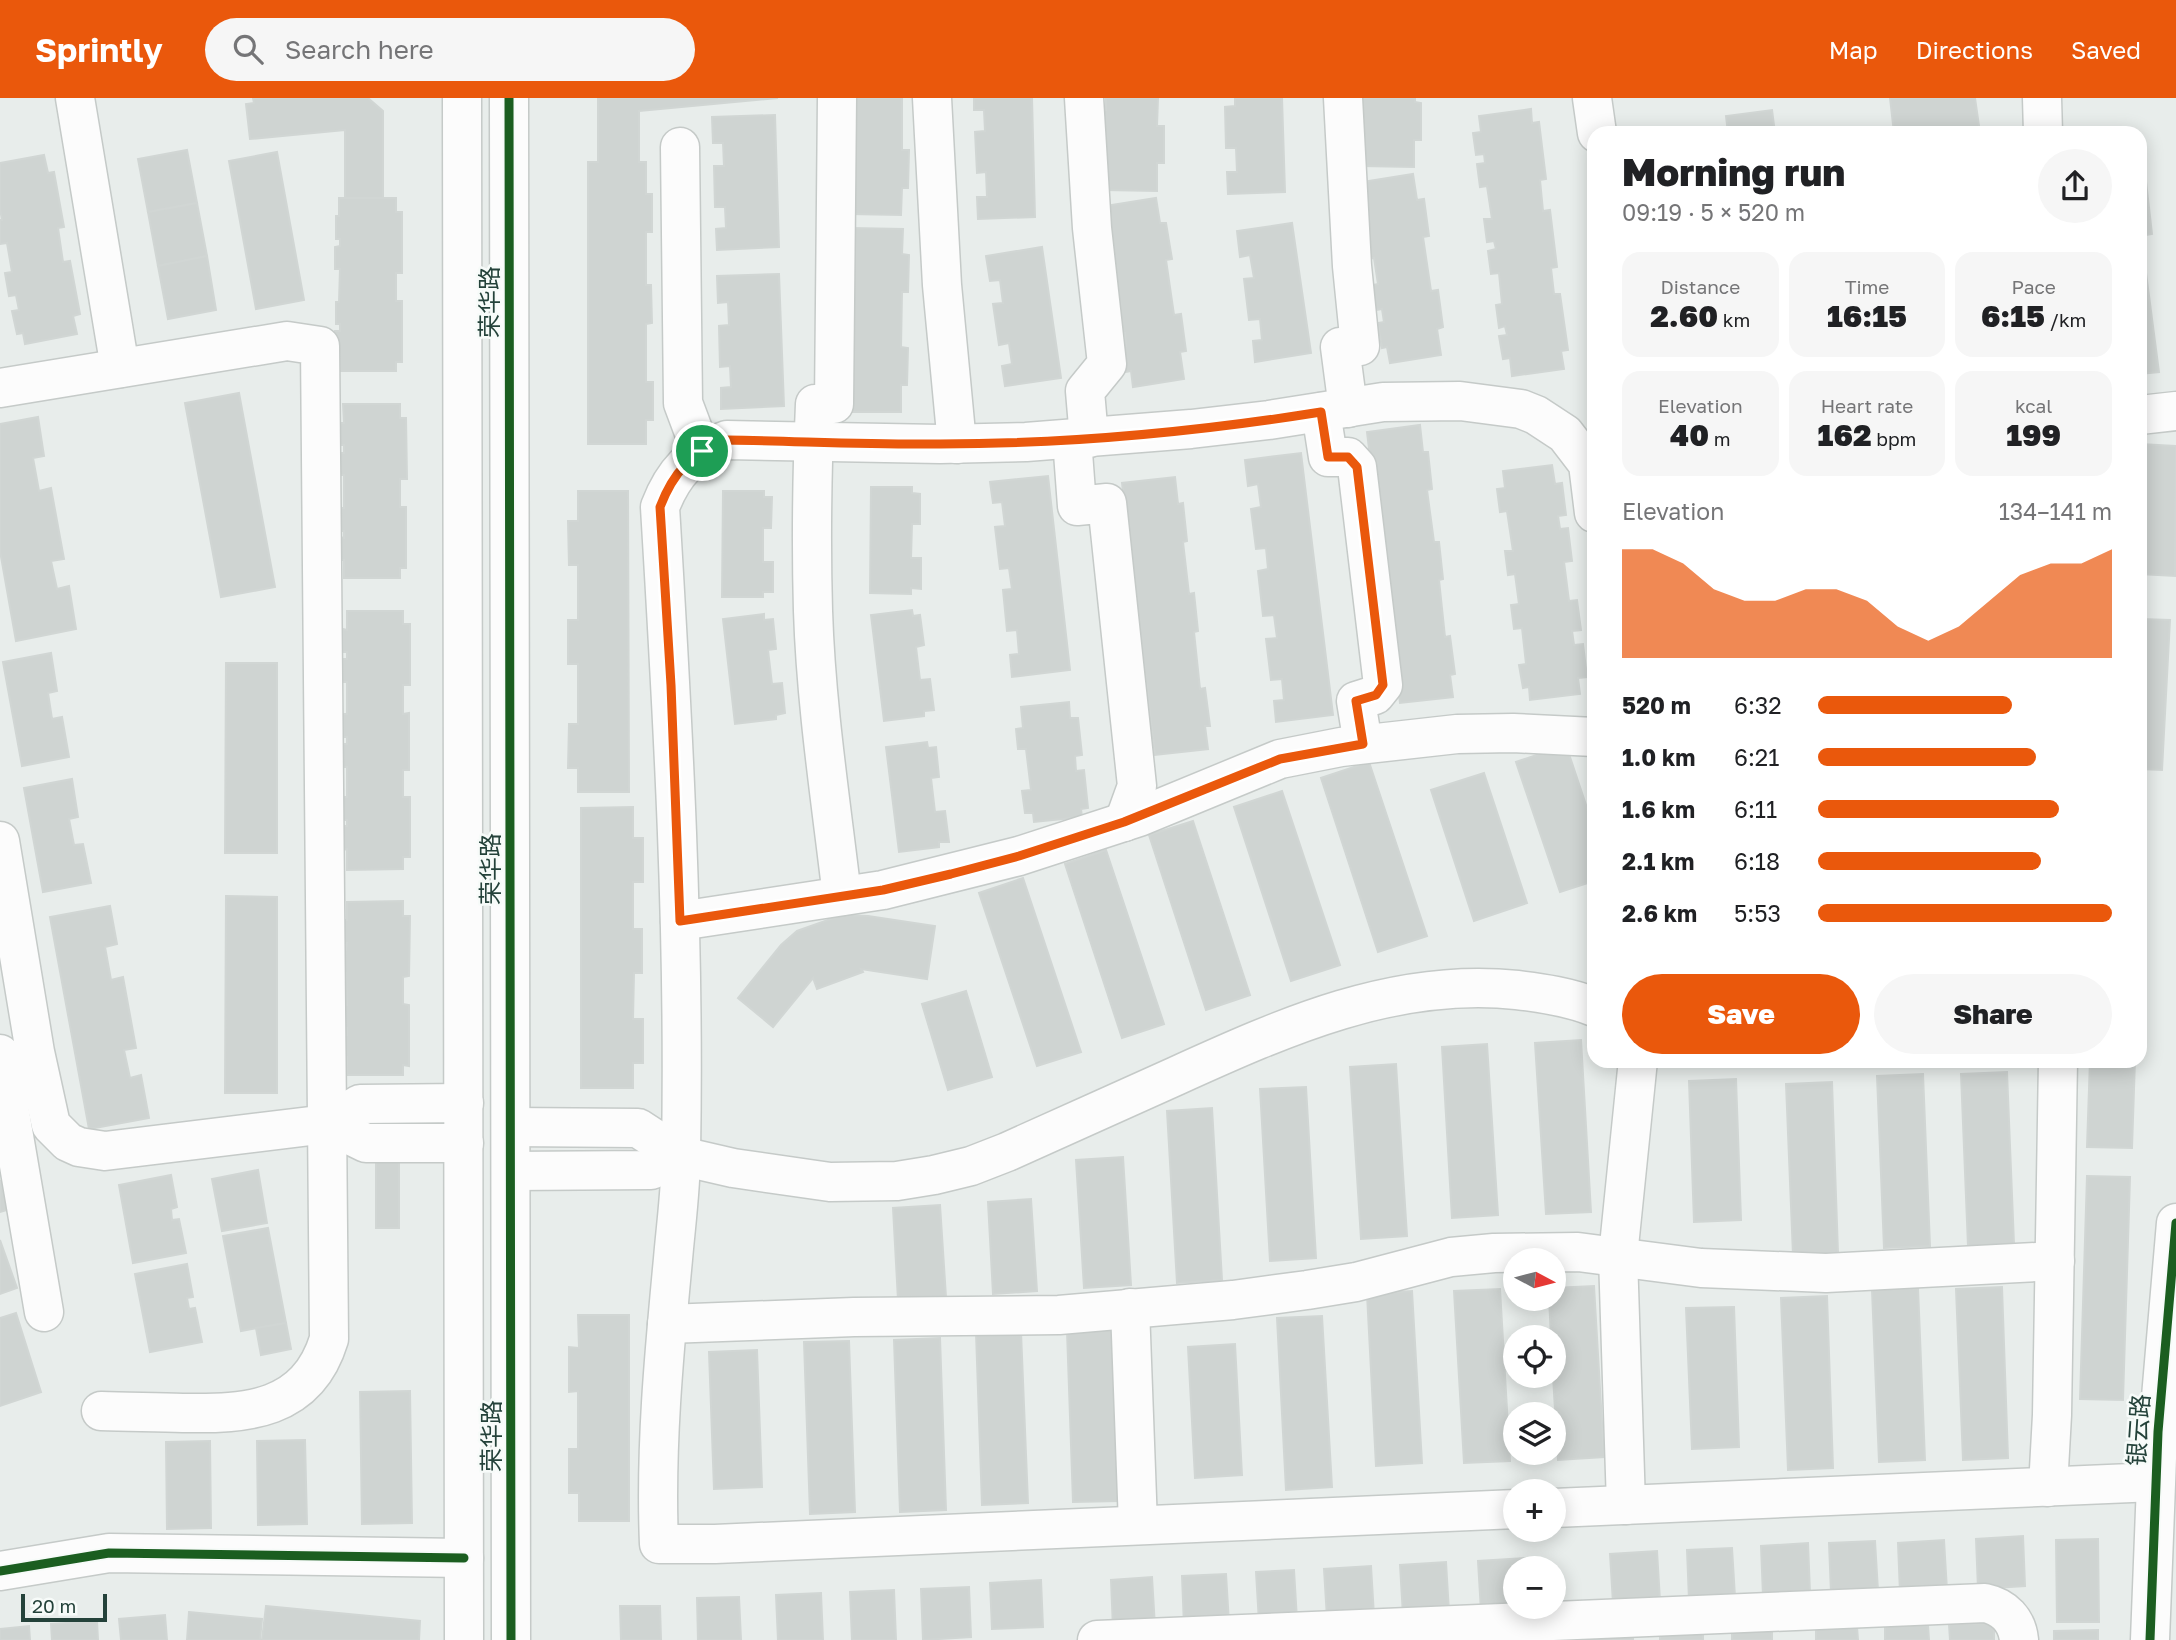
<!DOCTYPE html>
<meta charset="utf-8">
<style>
:root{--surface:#fff;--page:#f6f6f6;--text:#202124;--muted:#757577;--accent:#ea580c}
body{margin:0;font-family:"Golos Text","Noto Sans SC",sans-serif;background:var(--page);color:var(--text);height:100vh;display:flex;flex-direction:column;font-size:26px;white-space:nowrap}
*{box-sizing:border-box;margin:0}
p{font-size:23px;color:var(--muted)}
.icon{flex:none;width:38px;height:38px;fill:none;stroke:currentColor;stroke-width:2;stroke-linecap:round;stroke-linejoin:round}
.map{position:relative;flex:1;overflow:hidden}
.drawer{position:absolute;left:1587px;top:28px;width:560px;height:942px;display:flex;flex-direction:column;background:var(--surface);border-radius:21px;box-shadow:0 4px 18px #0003}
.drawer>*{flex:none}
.needle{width:46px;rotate:97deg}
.buttons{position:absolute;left:1503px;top:1150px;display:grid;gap:14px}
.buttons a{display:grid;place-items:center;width:63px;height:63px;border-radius:50%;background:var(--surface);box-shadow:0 4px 18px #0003;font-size:35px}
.scale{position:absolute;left:21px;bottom:18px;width:86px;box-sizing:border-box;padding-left:7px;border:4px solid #24423a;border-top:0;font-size:19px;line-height:24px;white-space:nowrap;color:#24423a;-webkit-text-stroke:5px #f7fbf9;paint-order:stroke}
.pin{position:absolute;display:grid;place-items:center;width:60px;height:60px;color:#fff;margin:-30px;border:4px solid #fff;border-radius:50%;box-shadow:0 2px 7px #0007}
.round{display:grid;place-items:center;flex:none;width:74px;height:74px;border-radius:37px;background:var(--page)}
.summary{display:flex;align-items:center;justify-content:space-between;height:119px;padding:0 35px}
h1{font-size:38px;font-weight:800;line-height:52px}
.stats{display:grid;grid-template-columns:repeat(3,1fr);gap:10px;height:119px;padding:7px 35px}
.stats div{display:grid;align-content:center;border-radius:18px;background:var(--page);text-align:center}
.stats b{font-size:30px;font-weight:800}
.stats small{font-size:19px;font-weight:400}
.stats p{font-size:19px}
.chart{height:196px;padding:14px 35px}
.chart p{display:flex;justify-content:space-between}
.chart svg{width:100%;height:126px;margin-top:7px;fill:var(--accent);opacity:.7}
.action{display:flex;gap:14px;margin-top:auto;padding:14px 35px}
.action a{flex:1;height:80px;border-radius:42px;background:var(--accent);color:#fff;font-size:28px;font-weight:800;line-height:80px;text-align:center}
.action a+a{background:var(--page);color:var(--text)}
ul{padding:0 35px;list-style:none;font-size:23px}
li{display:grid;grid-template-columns:112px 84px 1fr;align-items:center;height:52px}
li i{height:18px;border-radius:9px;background:var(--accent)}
header{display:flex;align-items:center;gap:42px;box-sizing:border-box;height:98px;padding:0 35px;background:var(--accent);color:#fff}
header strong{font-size:33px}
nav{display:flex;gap:38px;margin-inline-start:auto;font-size:24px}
.search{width:490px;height:63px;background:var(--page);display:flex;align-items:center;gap:18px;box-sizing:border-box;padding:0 24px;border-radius:38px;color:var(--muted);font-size:26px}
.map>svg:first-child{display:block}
</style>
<header>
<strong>Sprintly</strong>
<div class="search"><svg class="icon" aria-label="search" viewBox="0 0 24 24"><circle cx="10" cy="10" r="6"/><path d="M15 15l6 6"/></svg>Search here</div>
<nav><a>Map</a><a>Directions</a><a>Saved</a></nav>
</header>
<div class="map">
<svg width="2176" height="1542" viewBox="0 0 2176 1542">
<rect width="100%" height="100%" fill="#e8edeb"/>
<!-- building -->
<g fill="#cfd4d2" stroke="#d1d6d4" stroke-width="2">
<path d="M253 0H368L383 13V100H345V32L250 41 246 6 254 5Z"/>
<path d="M598 0H778L639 13V64H646V96H652V134H646V187H651L652 225 646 226V284H653V322H646V346H588V64H598Z"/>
<path d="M845 0H902V52H909L908 90H902L901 117 850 116Z"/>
<path d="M974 0H1032L1035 119 978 121 977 99H987L986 74 977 75 975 34 985 33 984 12H974Z"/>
<path d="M1106 0H1158L1157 28H1164V65H1157V93L1105 92 1106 37H1101V12H1106Z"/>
<path d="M1235 0H1282L1285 94 1228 96 1227 74H1237L1236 50H1226L1225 9 1235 8Z"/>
<path d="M1357 0H1415V4L1421 5V42H1414V69L1362 68 1363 14H1357Z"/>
<path d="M1890 0H1975L1980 35H1894Z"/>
<path d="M1531 11 1532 25 1539 24 1546 81 1540 82 1543 113 1550 112 1557 169 1551 170 1554 196H1560L1568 252 1561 253 1564 271 1512 278 1510 260 1503 261 1499 238 1507 237 1505 228 1499 230 1496 207 1502 206 1499 175 1491 176 1488 153 1496 151 1494 143 1487 144 1484 121H1492L1487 88 1480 89 1477 66 1485 65 1484 56 1476 57 1473 35 1481 34 1479 18Z"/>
<path d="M1772 12 1775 35H1728L1726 18Z"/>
<path d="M775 17 779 149 717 152 716 131 726 130 725 109H715L714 68H724L723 45H713L712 19Z"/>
<path d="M187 52 197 105 148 114 138 61Z"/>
<path d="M277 54 304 202 256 211 229 63Z"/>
<path d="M44 57 48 75 54 74 64 129 58 130 63 164 70 163 80 216 73 218 77 236 25 246 23 235 17 236 12 213 19 212 16 197 9 198 5 175 12 174 7 145 0 146V122H2L0 111V65Z"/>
<path d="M2140 57H2143L2152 136 2140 138Z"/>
<path d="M1413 76 1417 102 1424 101 1429 138 1423 139 1431 193 1438 192 1443 229 1437 231 1441 257 1390 265 1387 249 1382 250 1378 225 1384 224 1382 211 1376 212 1373 187 1378 186 1374 160 1368 161 1365 136 1370 135 1362 84Z"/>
<path d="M339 100H396V114H402V175H396V203H402V264H396V273H340V256H335V233H340V226H336V204H339L340 171H335V149L340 148V141H336V118H339Z"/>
<path d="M1156 100 1160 125H1166L1172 161 1166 162 1174 217 1181 216 1186 253 1180 254 1184 281 1133 289 1131 273 1125 274 1121 249 1126 248 1125 235 1119 236 1115 210H1121L1105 108Z"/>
<path d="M197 105 207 158 158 168 148 114Z"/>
<path d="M1292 125 1311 255 1255 264 1253 243 1262 242 1260 221 1249 222 1244 181 1254 180 1250 157 1240 159 1237 133Z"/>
<path d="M851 130 903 131 902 156 909 157 908 194H902L901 249 908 250 907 287H901V314H849Z"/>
<path d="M1042 149 1061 280 1005 288 1002 268 1012 266 1009 245 999 247 993 206 1003 205 1000 182 990 183 986 158Z"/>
<path d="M207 158 216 212 168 221 158 168Z"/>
<path d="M2146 175 2159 274 2140 276V176Z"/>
<path d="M779 176 784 308 721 311V290L731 289 730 268 720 269 719 228 729 227 728 204 718 205 717 178Z"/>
<path d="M239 295 275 489 221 499 185 305Z"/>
<path d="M343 306H400V320H406L407 381H400V409H406V470H400V480H344V462H340V439L344 440V433H340V410H344V377H340L339 355H344V347H340V325H344Z"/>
<path d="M38 319 44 358 33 360 39 393 51 390 64 461 51 463 57 491 69 488 76 531 16 543 0 453V326Z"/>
<path d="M1420 327 1423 354H1428L1432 391 1427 392 1434 444H1439L1443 481 1439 482 1445 539 1450 538 1455 576 1450 577 1453 599 1400 605 1367 334Z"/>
<path d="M2140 346 2176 348 2175 478 2140 476Z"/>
<path d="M1301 355 1333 617 1276 624 1274 603 1284 602 1282 581 1271 582 1266 541 1277 540 1274 517 1263 518 1258 473 1268 471 1266 450 1256 451 1251 411 1261 409 1258 386 1248 388 1245 362Z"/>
<path d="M1552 367 1555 386 1562 385 1566 417 1558 418 1560 431 1568 430 1572 463 1564 464 1569 503 1577 502 1581 532 1572 533 1574 547 1583 546 1587 579 1578 580 1580 596 1530 602 1529 589 1523 590 1519 567 1526 566 1522 530 1514 531 1511 507 1519 506 1515 476 1508 477 1505 453H1513L1507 413 1500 414 1497 391 1505 390 1503 373Z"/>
<path d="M1048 378 1070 572 1012 579 1010 557 1019 556 1017 532 1007 533 1003 492 1012 491 1009 470 1000 471 995 429 1005 428 1002 404 993 405 990 384Z"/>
<path d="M1175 379 1178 406 1183 405 1187 443 1183 444 1189 496 1194 495 1198 533 1194 534 1200 591 1205 590 1210 628H1205L1208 651 1155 657 1122 385Z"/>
<path d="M871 389H912V395L920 396V426H912L911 460H921V491L911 490V496L870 495Z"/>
<path d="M578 393H628L629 694H578V670H568L569 626H578V566H568V522H578V467H569L568 423H578Z"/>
<path d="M723 393H764V399H772L771 430H763V464H773V494H763V499H722Z"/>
<path d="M912 512 913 518 920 517 924 547 916 549 920 582 930 581 934 612 924 613V618L884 623 871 517Z"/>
<path d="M347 513H403V526H410V587H403V616L409 615V672H403V699H410V759H403V771L347 772V751L343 752V728H347V722H343V699H347V669H343V646H347V639H343V616H347V584H343V561H347V554H343V531L347 532Z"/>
<path d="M764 516V522L773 521 776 551 768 552 772 586 782 585 785 615 776 617V621L735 626 723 521Z"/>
<path d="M2140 521 2170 522 2162 672 2140 671Z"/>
<path d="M51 555 57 593 48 595 52 621 62 619 69 659 22 668 3 564Z"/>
<path d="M226 565H277V755H225Z"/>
<path d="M1069 604 1070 620H1078L1082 657 1075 658 1076 673 1084 672 1088 710 1081 711 1082 719 1034 724 1033 715H1025L1022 693 1031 692 1026 651H1018L1016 631 1023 630 1021 609Z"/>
<path d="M927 644 928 650 936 649 939 679 931 680 935 714 945 713 949 744H939V749L899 754 886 649Z"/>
<path d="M1566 647 1594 731V783L1560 794 1516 664Z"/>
<path d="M1369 664 1427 838 1378 854 1321 680Z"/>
<path d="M1484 675 1527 805 1474 823 1431 692Z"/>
<path d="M72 681 78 719 69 721 74 747 83 746 91 785 43 794 24 690Z"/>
<path d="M1282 693 1340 867 1291 883 1234 709Z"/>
<path d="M633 709V740H643V784H633V831H642V875H634L633 921H643V965H633V990H581V710Z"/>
<path d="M1193 723 1250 897 1206 912 1149 737Z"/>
<path d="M1106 752 1164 926 1122 940 1065 766Z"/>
<path d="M1023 780 1081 954 1037 968 979 795Z"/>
<path d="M226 798 277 799V995H225Z"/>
<path d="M403 803V818H410L409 878 403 879V906L409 907V968L403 967V977H347V959H343V937H347V930H343V907H347L346 875H343V852H346L347 845H343V822H347V804Z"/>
<path d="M110 808 117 846 105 849 111 882 123 879 136 950 124 952 130 980 141 977 149 1020 89 1031 50 819Z"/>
<path d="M842 817 868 818 935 828 927 881 861 871 863 874 817 891 813 880 773 929 738 900 781 847 797 833Z"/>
<path d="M966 893 992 979 948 992 922 906Z"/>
<path d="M1581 942 1591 1114 1546 1116 1535 945Z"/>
<path d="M1487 946 1498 1117 1452 1120 1442 949Z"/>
<path d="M2090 962H2135L2132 1050 2087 1049Z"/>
<path d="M1396 966 1407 1138 1361 1141 1350 969Z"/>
<path d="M2007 974 2014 1146 1968 1148 1961 976Z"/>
<path d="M1923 976 1930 1148 1884 1150 1877 978Z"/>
<path d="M1736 981 1741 1122 1694 1124 1689 983Z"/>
<path d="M1832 984 1838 1155 1793 1157 1786 986Z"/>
<path d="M1306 989 1316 1160 1270 1163 1260 991Z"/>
<path d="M1212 1010 1222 1182 1177 1185 1167 1013Z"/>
<rect x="376" y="1057" width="23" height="73"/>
<path d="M1123 1059 1131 1187 1084 1190 1076 1062Z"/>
<path d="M258 1072 267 1125 222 1133 212 1081Z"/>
<path d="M171 1077 177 1109 171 1111 172 1122 179 1121 186 1155 133 1165 119 1087Z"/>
<path d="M2087 1078 2130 1079 2123 1302 2080 1301Z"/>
<path d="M0 1082 10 1111 0 1114Z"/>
<path d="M1031 1101 1037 1193 993 1196 988 1104Z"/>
<path d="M940 1107 946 1199 898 1202 893 1110Z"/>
<path d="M268 1130 286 1225 241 1233 223 1138Z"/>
<path d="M0 1142 17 1190 0 1196Z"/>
<path d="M187 1166 193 1199 187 1200 189 1211 195 1210 202 1244 150 1254 135 1176Z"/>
<path d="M1594 1188 1604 1359 1558 1362 1553 1278 1554 1239H1551L1549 1200H1554V1190Z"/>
<path d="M2002 1189 2008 1360 1963 1362 1956 1191Z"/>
<path d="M1918 1190 1925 1362 1879 1364 1872 1192Z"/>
<path d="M1500 1191 1510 1363 1464 1365 1454 1193Z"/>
<path d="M1412 1193 1422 1365 1376 1368 1367 1196Z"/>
<path d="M1827 1198 1833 1370 1788 1372 1781 1200Z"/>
<path d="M1734 1209 1739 1349 1692 1351 1686 1210Z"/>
<path d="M16 1215 41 1294 0 1308V1220Z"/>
<path d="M578 1217H629V1423H579V1395H569V1351H578V1293L569 1294V1249L579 1250Z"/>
<path d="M1322 1218 1332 1389 1286 1392 1277 1220Z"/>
<path d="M286 1225 291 1251 261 1257 256 1230Z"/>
<path d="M1113 1231 1119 1403 1073 1404 1067 1233Z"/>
<path d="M1021 1234 1028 1405 982 1407 976 1235Z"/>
<path d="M940 1240 946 1412 900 1414 894 1242Z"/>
<path d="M849 1243 855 1414 810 1416 804 1244Z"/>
<path d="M1235 1246 1242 1377 1195 1380 1188 1249Z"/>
<path d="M757 1252 762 1389 714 1391 709 1254Z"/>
<path d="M410 1293 412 1425 362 1426 360 1294Z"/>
<path d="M305 1342 307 1426 258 1427 257 1343Z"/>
<path d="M210 1343 211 1430 167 1431 166 1344Z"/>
<path d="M2023 1438 2025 1488 1978 1491 1976 1441Z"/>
<path d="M2098 1441 2099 1524H2057L2056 1442Z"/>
<path d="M1944 1442 1947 1492 1900 1495 1898 1445Z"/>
<path d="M1875 1443 1878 1493 1831 1495 1829 1445Z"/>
<path d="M1808 1445 1810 1495 1763 1498 1761 1448Z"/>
<path d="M1732 1450 1735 1499 1689 1502 1687 1452Z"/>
<path d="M1657 1453 1660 1503 1613 1505 1610 1456Z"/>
<path d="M1525 1460 1526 1470H1516V1508L1481 1513 1478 1463Z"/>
<path d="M1446 1464 1449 1514 1403 1517 1400 1467Z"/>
<path d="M1371 1468 1374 1518 1327 1520 1324 1471Z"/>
<path d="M1294 1472 1297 1522 1259 1524 1256 1474Z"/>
<path d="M1226 1476 1229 1525 1184 1528 1182 1478Z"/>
<path d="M1152 1479 1155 1529 1113 1531 1111 1482Z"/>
<path d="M1041 1482 1043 1529 992 1531 990 1485Z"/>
<path d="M969 1489 971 1539 923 1542 921 1491Z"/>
<path d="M894 1492 896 1542H852L850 1494Z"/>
<path d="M821 1495 823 1542H778L776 1497Z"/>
<path d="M739 1499 741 1542H698L697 1500Z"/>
<path d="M266 1508 420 1523 419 1542H262Z"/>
<path d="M620 1508H660L661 1542H621Z"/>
<path d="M189 1514 262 1521 260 1542H187Z"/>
<path d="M165 1517 167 1542H121L119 1521Z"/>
<path d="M97 1523 98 1542H52L51 1526Z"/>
<path d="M1994 1525V1542H1950L1949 1526Z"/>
<path d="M1928 1527 1929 1542H1885V1528Z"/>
<path d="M29 1528 30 1542H0V1531Z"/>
<path d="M1857 1529 1858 1542H1816V1531Z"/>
<path d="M1772 1532V1542H1732V1533Z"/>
<path d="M2098 1532V1542H2054V1533Z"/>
<path d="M1703 1534V1542H1660V1536Z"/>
<path d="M1633 1537V1542H1591V1538Z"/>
</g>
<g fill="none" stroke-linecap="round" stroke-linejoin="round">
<defs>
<g id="minor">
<path d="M75 0 120 270"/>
<path d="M462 0 464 1542"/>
<path d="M509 0 511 1542"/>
<path d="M837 0 834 306H815C812 375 811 444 813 513 816 608 831 704 842 798"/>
<path d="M932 0 942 187 957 346"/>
<path d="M1084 0 1092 130 1107 266 1085 293 1089 340"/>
<path d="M1343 0 1352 168 1360 248 1340 249 1348 310"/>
<path d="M1592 0 1597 35"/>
<path d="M2042 0 2043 35"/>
<path d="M680 49 683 305 701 353"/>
<path d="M0 290 287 243 320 248 329 1241C307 1313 247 1316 183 1315 155 1314 128 1314 101 1313"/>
<path d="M1321 314 1328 359H1348L1357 369 1383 587 1375 597 1356 603 1363 646"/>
<path d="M2140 317 2176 313"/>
<path d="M1072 341 1077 408 1107 405 1137 688 1124 724"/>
<path d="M0 743 35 954 51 1027 68 1044 79 1049 105 1053 327 1026 360 1006 464 1005"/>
<path d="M680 823 883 792 1019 758 1139 719 1280 661 1341 649 1457 636 1513 635 1594 639"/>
<path d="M0 956 44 1214"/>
<path d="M327 1026 366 1045H464"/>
<path d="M511 1029 638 1030 681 1058 733 1070 830 1084 897 1083 934 1077 971 1068 1007 1054C1063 1029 1120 1003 1176 978 1284 929 1395 879 1517 892 1542 895 1570 899 1594 909"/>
<path d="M511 1073 651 1072 681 1058"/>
<path d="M1130 1210 1138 1427"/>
<path d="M667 1226 854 1219 1059 1217 1233 1202 1307 1192 1356 1184 1451 1159 1494 1155 1578 1154 1701 1170 1826 1175 2055 1163"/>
<path d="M2048 1389 2052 1317 2058 962"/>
<path d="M1626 1407 1618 1158 1638 962"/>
<path d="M1554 1410 2155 1384"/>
<path d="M1516 1411 715 1446H659C655 1350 664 1256 673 1161 676 1126 681 1090 681 1055 685 840 673 624 660 409 673 375 692 354 727 342L940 346 1026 344 1191 331 1269 322 1383 304 1460 303 1521 311 1536 317 1565 336 1588 366 1594 415"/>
<path d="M0 1473 109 1455 464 1460"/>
<path d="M1097 1542 1985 1505C2004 1509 2017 1522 2019 1542"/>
<path d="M2150 1542 2158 1334 2176 1125"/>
</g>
</defs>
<!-- minor casing -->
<use href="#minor" stroke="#c5cac8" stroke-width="41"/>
<!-- minor -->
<use href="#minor" stroke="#fcfcfc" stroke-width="38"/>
<defs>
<g id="cycleway">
<path d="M509 0 511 1542"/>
<path d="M0 1473 109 1455 464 1460"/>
<path d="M2150 1542 2158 1334 2176 1125"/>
</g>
</defs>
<!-- cycleway casing -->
<use href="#cycleway" stroke="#f7fbf9" stroke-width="13"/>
<!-- cycleway -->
<use href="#cycleway" stroke="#1b5e20" stroke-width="9"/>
</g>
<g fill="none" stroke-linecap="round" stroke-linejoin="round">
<defs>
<path id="route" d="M1321 314 1328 359H1348L1357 369 1383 587 1376 597 1356 603 1363 646 1280 661 1124 724 1019 758 951 776 883 792 680 823 671 587 660 409C673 375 692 353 727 342 798 343 869 347 940 346 1067 346 1196 334 1321 314Z"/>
</defs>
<!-- route casing -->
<use href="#route" stroke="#fff" stroke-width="14"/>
<!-- route -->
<use href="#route" stroke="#ea580c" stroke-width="9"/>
</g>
<g text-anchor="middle" stroke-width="5" stroke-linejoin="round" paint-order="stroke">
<!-- street labels -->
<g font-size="24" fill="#24423a" stroke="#f7fbf9">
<text transform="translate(490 204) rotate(-90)" y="8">荣华路</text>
<text transform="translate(491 771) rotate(-90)" y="8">荣华路</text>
<text transform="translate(2139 1332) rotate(-86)" y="8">银云路</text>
<text transform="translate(492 1338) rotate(-90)" y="8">荣华路</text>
</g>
</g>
</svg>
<div class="buttons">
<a><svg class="needle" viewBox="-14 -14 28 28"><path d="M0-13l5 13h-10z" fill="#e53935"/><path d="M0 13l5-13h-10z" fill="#757577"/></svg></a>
<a><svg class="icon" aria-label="locate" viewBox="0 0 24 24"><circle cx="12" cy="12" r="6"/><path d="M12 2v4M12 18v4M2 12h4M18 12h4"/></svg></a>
<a><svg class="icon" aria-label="layers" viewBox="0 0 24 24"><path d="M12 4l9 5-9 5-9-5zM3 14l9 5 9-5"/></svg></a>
<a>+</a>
<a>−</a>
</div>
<div class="scale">20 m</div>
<div class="pin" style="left:702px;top:353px;background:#1e9e55"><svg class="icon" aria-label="arrive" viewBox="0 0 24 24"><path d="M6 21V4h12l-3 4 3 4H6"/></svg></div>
<section class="drawer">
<div class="summary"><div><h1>Morning run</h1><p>09:19 · 5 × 520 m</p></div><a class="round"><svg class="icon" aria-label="share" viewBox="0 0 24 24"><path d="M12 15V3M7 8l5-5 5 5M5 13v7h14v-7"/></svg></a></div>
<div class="stats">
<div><p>Distance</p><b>2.60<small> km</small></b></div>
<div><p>Time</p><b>16:15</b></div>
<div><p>Pace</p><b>6:15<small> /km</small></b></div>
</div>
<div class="stats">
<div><p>Elevation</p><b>40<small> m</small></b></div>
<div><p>Heart rate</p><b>162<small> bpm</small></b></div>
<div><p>kcal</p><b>199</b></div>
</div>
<div class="chart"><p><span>Elevation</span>134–141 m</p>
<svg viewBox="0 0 160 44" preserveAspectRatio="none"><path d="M0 44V6L10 6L20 11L30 20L40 24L50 24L60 20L70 20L80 24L90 33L100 38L110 33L120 24L130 15L140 11L150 11L160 6V44z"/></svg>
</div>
<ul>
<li><b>520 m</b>6:32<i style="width:66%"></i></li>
<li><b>1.0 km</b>6:21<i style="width:74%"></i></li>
<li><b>1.6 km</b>6:11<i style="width:82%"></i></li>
<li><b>2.1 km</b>6:18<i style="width:76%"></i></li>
<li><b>2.6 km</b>5:53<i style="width:100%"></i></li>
</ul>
<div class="action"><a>Save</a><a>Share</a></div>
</section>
</div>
